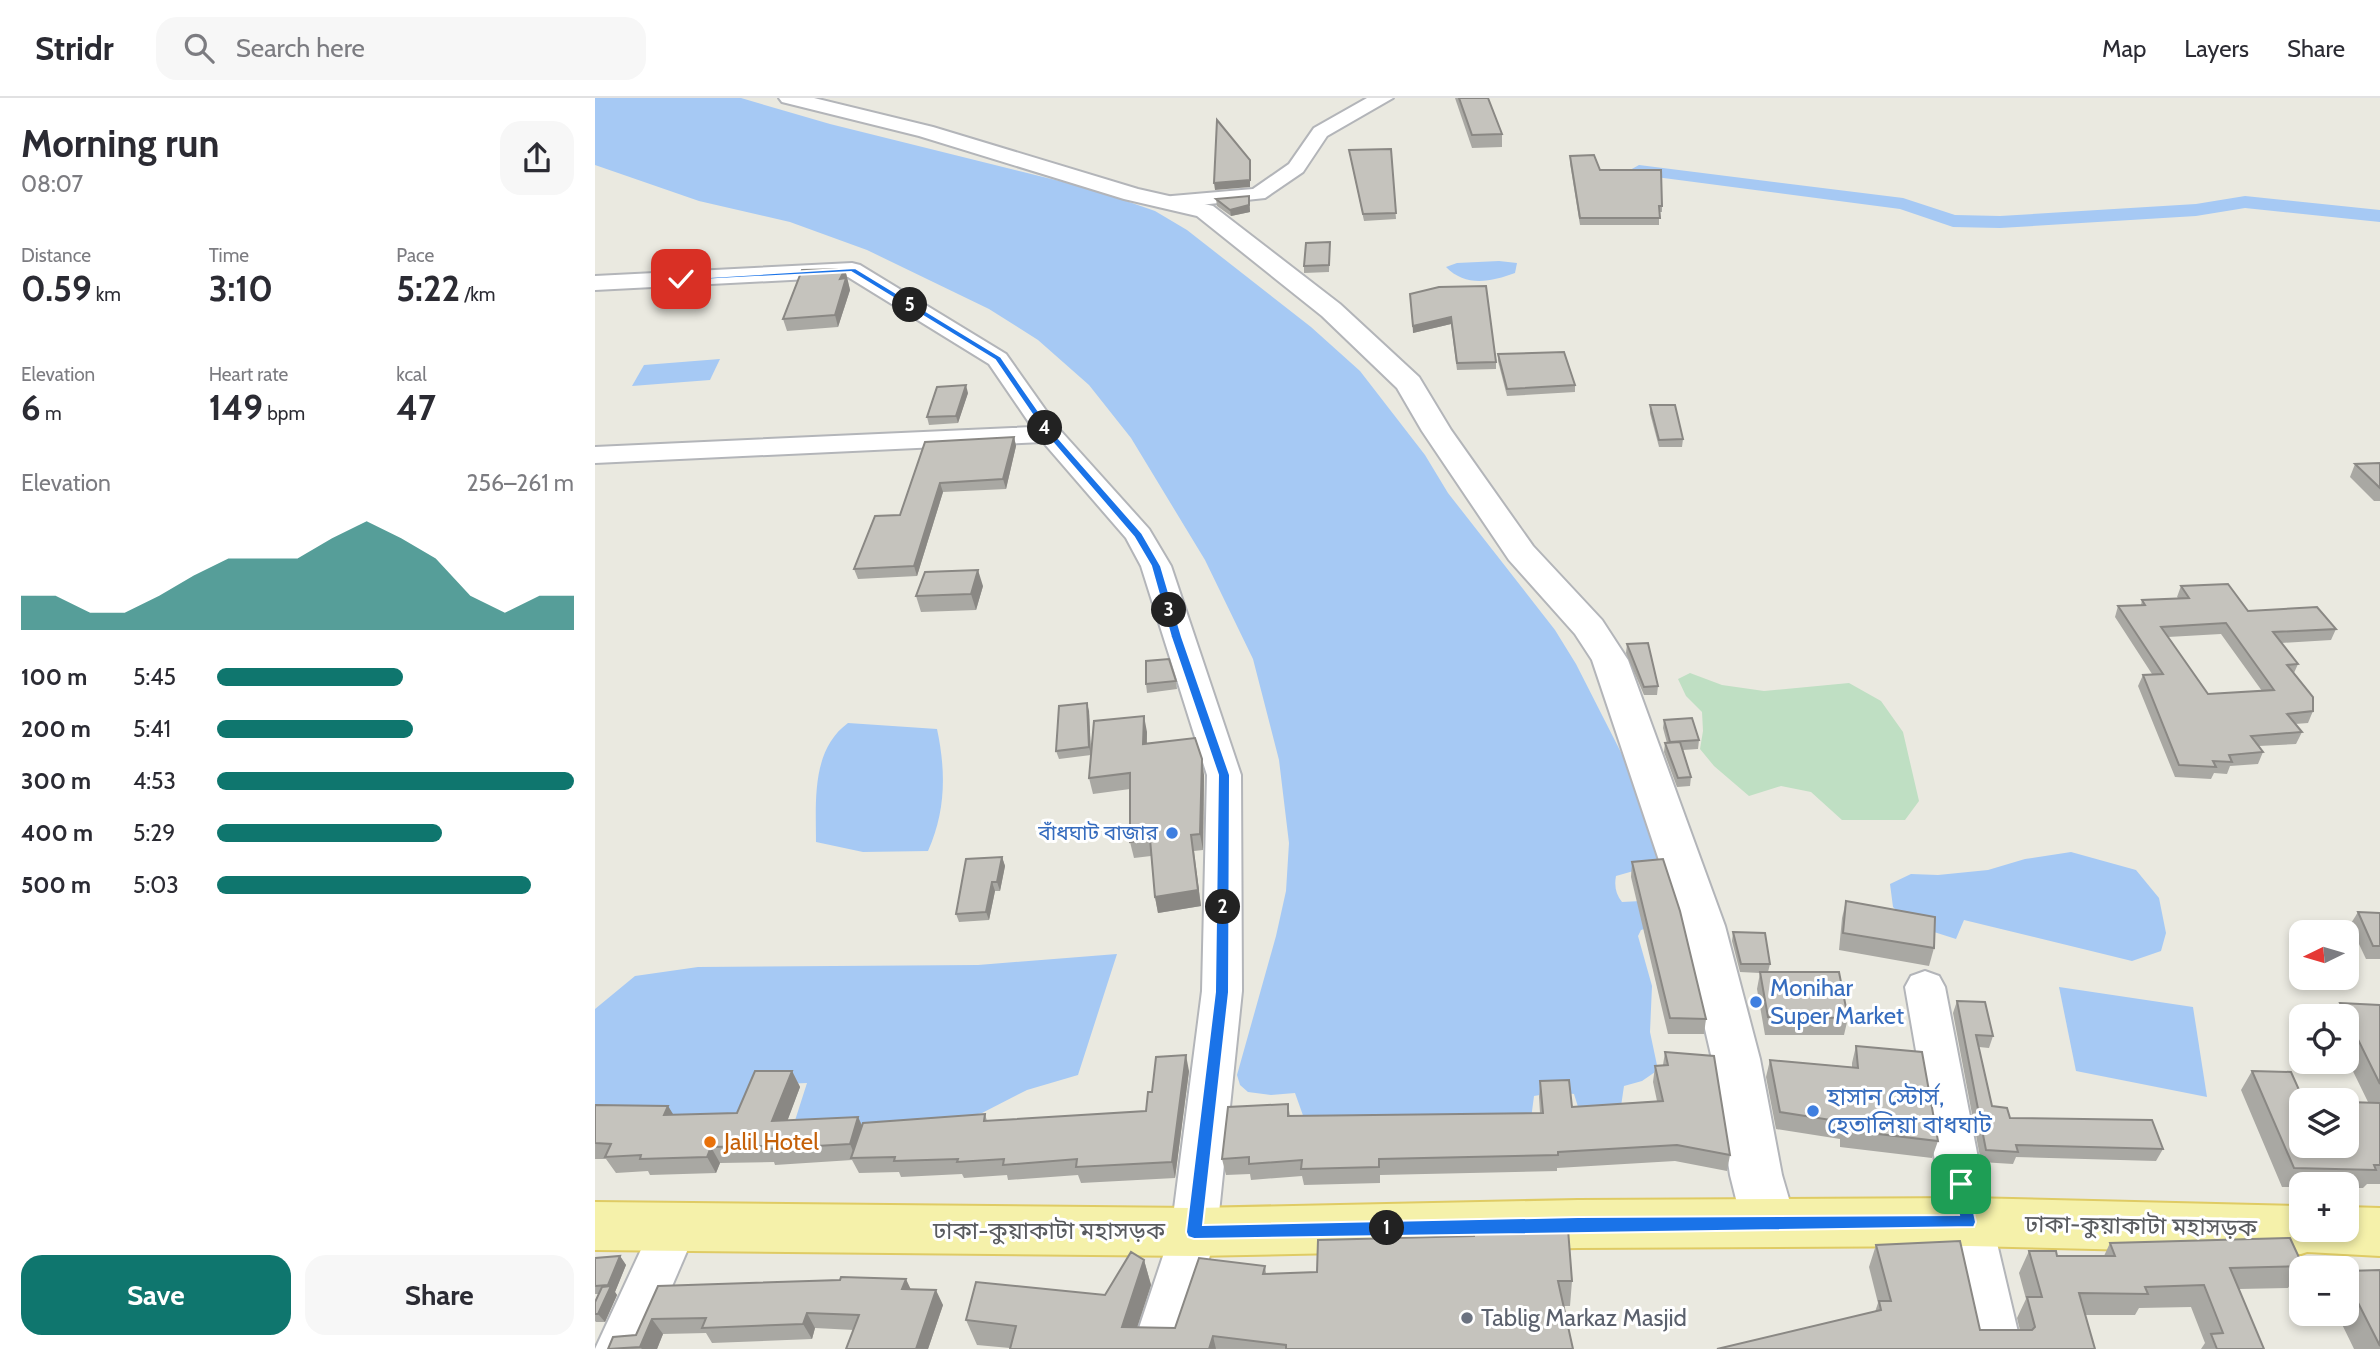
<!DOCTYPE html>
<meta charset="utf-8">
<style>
:root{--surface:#fff;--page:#f7f7f7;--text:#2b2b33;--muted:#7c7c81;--line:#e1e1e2;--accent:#0f766e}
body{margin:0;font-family:Cabin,"Noto Sans Bengali",sans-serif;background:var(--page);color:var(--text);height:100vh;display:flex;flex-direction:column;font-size:26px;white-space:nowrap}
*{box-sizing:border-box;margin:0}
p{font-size:23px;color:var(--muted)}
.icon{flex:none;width:38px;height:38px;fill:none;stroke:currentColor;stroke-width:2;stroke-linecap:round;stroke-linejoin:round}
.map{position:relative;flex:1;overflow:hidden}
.sheet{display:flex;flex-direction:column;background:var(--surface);width:595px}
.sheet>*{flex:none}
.needle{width:46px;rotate:265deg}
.controls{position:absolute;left:1694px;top:822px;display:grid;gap:14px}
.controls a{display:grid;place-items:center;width:70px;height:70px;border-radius:14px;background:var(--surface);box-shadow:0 4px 10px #0003;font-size:35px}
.pin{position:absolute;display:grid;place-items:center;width:60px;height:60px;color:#fff;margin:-30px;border-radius:14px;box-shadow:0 4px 10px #0006}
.km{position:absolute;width:35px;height:35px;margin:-18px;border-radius:50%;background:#222;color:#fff;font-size:19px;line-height:35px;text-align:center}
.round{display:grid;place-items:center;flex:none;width:74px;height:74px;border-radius:21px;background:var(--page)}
.head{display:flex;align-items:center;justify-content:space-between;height:119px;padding:0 21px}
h1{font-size:38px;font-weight:700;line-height:52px}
.stats{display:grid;grid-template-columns:repeat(3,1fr);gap:10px;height:119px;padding:7px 21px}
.stats div{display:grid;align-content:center}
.stats b{font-size:35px;font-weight:700}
.stats small{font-size:19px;font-weight:400}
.stats p{font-size:19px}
.chart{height:196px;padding:14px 21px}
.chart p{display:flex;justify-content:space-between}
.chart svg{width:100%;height:126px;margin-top:7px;fill:var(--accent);opacity:.7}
.cta{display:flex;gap:14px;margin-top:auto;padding:14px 21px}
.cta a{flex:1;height:80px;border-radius:21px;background:var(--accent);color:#fff;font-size:28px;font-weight:700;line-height:80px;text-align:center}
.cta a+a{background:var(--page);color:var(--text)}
ul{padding:0 21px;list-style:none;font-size:23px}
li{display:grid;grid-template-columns:112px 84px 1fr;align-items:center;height:52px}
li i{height:18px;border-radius:9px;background:var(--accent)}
header{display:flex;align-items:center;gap:42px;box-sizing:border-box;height:98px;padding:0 35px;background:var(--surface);border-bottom:2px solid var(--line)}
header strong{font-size:33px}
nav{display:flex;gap:38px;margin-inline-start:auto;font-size:24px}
.search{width:490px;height:63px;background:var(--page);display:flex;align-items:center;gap:18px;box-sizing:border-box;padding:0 24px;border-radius:21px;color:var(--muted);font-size:26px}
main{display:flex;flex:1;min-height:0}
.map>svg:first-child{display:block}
</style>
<header>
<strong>Stridr</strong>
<div class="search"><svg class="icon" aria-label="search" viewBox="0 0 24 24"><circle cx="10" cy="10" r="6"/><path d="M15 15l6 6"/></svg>Search here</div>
<nav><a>Map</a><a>Layers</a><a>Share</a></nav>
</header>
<main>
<section class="sheet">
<div class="head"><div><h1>Morning run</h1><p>08:07</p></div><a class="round"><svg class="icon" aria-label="share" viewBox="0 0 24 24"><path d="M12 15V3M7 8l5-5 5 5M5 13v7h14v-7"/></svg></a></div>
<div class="stats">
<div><p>Distance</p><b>0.59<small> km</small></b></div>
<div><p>Time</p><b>3:10</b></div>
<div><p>Pace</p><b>5:22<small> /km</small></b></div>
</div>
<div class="stats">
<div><p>Elevation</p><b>6<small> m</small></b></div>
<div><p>Heart rate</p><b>149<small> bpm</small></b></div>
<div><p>kcal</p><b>47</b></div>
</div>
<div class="chart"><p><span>Elevation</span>256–261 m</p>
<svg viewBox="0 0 160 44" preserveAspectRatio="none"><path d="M0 44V32L10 32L20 38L30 38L40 32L50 25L60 19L70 19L80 19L90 12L100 6L110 12L120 19L130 32L140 38L150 32L160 32V44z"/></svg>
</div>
<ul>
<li><b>100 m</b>5:45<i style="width:52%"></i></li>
<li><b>200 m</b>5:41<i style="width:55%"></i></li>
<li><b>300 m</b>4:53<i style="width:100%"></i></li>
<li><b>400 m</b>5:29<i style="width:63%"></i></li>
<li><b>500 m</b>5:03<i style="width:88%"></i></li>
</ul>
<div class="cta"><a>Save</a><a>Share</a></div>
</section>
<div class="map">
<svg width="1785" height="1251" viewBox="0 0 1785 1251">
<rect width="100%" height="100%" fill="#eae9e0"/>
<!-- green -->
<path fill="#bfdfc3" d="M1095 575 1127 587 1169 593 1254 585 1286 603 1308 634 1324 703 1310 722H1247L1216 694 1186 688 1154 698 1119 668 1105 651 1108 633 1107 614 1091 598 1083 581Z"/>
<!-- water -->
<g fill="#a6c9f4">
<path d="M0 0H146L235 26 497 91 560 113 592 132 716 229 765 273 830 357 853 395 960 532 981 566 1038 678 1057 734 1063 766 1021 778C1019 788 1021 797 1027 804L1065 802 1053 830 1046 832 1043 838 1057 888 1055 934 1063 972 1047 983 1029 988 1025 1015 984 1012 979 996 963 994 939 998 936 1021 710 1023 700 995 676 997 653 994 645 987 642 977 681 838 691 793 694 745 684 662 658 561 610 462 536 340 494 287 443 242 394 211 272 152 195 124 104 103 0 67Z"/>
<path d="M904 163 922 165 920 175C896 184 870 189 851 169L862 165Z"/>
<path d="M125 261 115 282 37 288 49 267Z"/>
<path d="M253 625 342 631C351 673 351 713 333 753L268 754 221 744C221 704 216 652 253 625Z"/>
<path d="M1476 754 1541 772 1564 800 1571 835 1566 853 1537 863 1369 822 1361 841 1317 827 1298 809 1295 786 1316 776 1343 777 1393 772 1430 761Z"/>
<path d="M522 856 483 977 432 992 387 1015 358 1022 196 1035 212 985 161 987 137 1032 0 1021V911L40 878 103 869 383 867Z"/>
<path d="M1464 889 1598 909 1612 999 1481 973Z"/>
</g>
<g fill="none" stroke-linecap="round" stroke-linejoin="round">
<!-- canal -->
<path fill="#a6c9f4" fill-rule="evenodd" d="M1044 67 1308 100 1360 117 1405 118 1601 106 1650 98 1785 112V124L1650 110 1601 118 1405 130 1358 129 1305 111 1038 76 1035 72Z"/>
<defs>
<g id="minor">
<path d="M772 0H798L732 38 708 74 670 100 577 110 570 108 567 104 570 100 577 98 658 91 694 66 719 30Z"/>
<path d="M257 165 265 167 411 256 464 331 554 431 576 468 646 677 647 893 622 1134 587 1251H537L576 1134 607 893 612 677 546 468 531 440 448 344 0 365V349L437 329 394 266 253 179 0 192V178Z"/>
<path d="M1330 873 1344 878 1350 889 1388 1086 1427 1251H1377L1344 1086 1310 889 1316 878Z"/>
<path d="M79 1109 95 1115 102 1130 50 1251H0L63 1115Z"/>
</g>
<path id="tertiary" d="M184 0H219L338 29 543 91 618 108 745 206 824 279 856 332 938 448 1007 522 1033 562 1130 828 1165 961 1187 1077 1201 1125 1193 1142 1174 1149 1155 1142 1147 1125 1135 1077 1117 961 1086 828 997 562 980 536 914 462 827 333 802 290 727 218 602 118 529 101 324 38 187 4Z"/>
<path id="primary" d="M1374 1100 1706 1108V1132H1752V1109L1785 1110V1158L1712 1154 1706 1156 1374 1148 983 1150 599 1158 0 1152V1104L599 1110 983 1102Z"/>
</defs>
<!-- minor casing -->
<use href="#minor" stroke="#b3b5b9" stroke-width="4"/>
<!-- tertiary casing -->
<use href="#tertiary" stroke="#b3b5b9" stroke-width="4"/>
<!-- primary casing -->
<use href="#primary" stroke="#dfcb64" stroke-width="4"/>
<!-- minor -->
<use href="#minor" fill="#fff" fill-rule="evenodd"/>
<!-- tertiary -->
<use href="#tertiary" fill="#fff" fill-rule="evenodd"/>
<!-- primary -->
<use href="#primary" fill="#f5f1aa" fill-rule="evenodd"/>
</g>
<!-- wall -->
<g fill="#a9a8a3" fill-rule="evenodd">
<path d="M860 0H893L907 36V49L877 50Z"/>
<path d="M796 51 801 121 769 123 755 58 754 52Z"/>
<path d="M975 58 1005 72 1067 108V114H1064V127H985L975 65Z"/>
<path d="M654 98 655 114 636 118 622 108 621 101Z"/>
<path d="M735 144 734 174 709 175V168Z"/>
<path d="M250 171 255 192 243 229 192 233 188 221Z"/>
<path d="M891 188 901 264V271L862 272 856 226 818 235 815 196Z"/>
<path d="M903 256 980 287V294L912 298 903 263Z"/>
<path d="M373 295 363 325 334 327 332 319Z"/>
<path d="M1055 307 1088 341 1087 349H1064L1055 315Z"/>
<path d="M419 339 421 348 411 391 348 394 322 478 263 481 259 471 305 417 330 344Z"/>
<path d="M1785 365V403H1779L1755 379 1760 366Z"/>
<path d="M388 488 381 512 326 514 321 498Z"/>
<path d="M1586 488 1653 513 1741 531 1736 542 1686 545 1703 566 1699 575 1718 613 1713 625 1700 626 1707 634 1701 646 1664 648 1668 654 1663 666 1635 668 1632 676 1619 675 1616 681 1580 679 1543 588 1548 577 1557 576 1520 519 1523 508 1546 507 1547 502 1583 500 1582 499ZM1626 536 1667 593 1613 596 1573 539Z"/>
<path d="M1032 546 1063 588 1062 597H1049L1031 555Z"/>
<path d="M581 583 582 591 552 595 551 586Z"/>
<path d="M494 613 496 657 464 661 461 653Z"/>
<path d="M1069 622 1104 642 1103 651 1088 652 1096 679 1095 688 1082 689 1069 654 1070 645H1072L1068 630Z"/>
<path d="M552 634V646L609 677 608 752 599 753 606 808 563 815 560 799 556 758 539 760 535 744V691L498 696 494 680Z"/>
<path d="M407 759 410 768 405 793H400L394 822 364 824 361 816Z"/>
<path d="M1037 764 1111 921 1109 936H1073L1036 779Z"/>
<path d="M1251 803 1339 850 1334 868 1244 852 1247 820Z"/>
<path d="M1763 814 1785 815V861H1771L1755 827Z"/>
<path d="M1138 834 1175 866 1173 874 1253 920 1249 937H1170L1162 891 1165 875 1145 874 1137 843Z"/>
<path d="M1362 903 1398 938 1394 950 1384 949 1397 1008 1415 1020 1568 1051 1561 1063 1421 1059 1418 1066 1386 1064 1358 915Z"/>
<path d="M1745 905 1785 907V1086H1772L1768 1090H1752V1087H1706V1089H1687L1646 992 1657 973 1709 1003 1773 1004 1752 961V919H1737Z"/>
<path d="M1261 948 1343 1043 1337 1060 1245 1049V1041L1181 1031 1171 979 1175 962 1257 969V965Z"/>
<path d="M1070 954 1135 1057 1132 1073 1080 1063 962 1070V1073L785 1077V1085L709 1087 707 1078 656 1082 655 1076 631 1077 627 1061 693 1006 695 1018 945 1015 944 999 945 983 977 1009 1062 1003 1058 984 1060 968 1068 967Z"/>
<path d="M197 973 205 989 192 1023 263 1019 267 1027 390 1016 392 1023 551 1013 557 994 594 973 580 1080 486 1085 483 1077 413 1082 412 1077 369 1080 367 1076 306 1079 304 1074 264 1075 257 1062 180 1067 179 1064 125 1065 121 1075 55 1077 53 1073 21 1075 11 1061H0V1007L73 1008 78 1017 142 1015Z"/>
<path d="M1695 1140 1708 1168 1693 1190 1644 1191 1669 1251H1606L1610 1245 1596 1209 1544 1210 1540 1217H1490L1500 1251H1122L1280 1214 1283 1205 1274 1169 1281 1147 1365 1143 1385 1232H1425L1422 1220 1431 1201 1424 1175 1434 1153H1461L1462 1158H1509L1515 1145Z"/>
<path d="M25 1158 31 1167 20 1194 22 1197 10 1224H1L0 1223V1204L4 1196H0V1160Z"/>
<path d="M549 1162 556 1187 542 1229 580 1230 670 1168 671 1175 977 1183 975 1208H969L978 1251H415V1250L382 1247 371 1222 510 1197Z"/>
<path d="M1785 1172V1251H1759L1742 1216H1752V1173Z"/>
<path d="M63 1188 315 1191 348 1207 333 1251H251L259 1232 220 1230 217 1241 117 1245 111 1235 68 1236 62 1251H13L41 1237Z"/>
</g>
<!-- shaded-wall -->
<g fill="#8a8884">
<path d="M655 62V89L620 92 619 85Z"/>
<path d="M654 98 655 114 636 118 635 112Z"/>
<path d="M250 171 255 192 243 229 240 217 245 181Z"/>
<path d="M856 219V226L818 235V228Z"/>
<path d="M371 287 373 295 363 325 361 318Z"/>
<path d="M419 339 421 348 411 391 408 381Z"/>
<path d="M345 385 348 394 322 478 319 468Z"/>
<path d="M383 472 388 488 381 512 376 496Z"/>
<path d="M492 605 494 613 496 657 494 649Z"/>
<path d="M549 618 552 634 551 662 548 646Z"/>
<path d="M607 661 609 677 608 752 605 736Z"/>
<path d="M596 737 606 808 563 815 560 799Z"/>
<path d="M407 759 410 768 405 793 402 784Z"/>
<path d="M397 784 400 793 394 822 391 814Z"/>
<path d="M591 957 594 973 580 1080 577 1064Z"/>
<path d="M197 973 205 989 186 1040 177 1023Z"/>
<path d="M73 1008 83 1024 69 1017Z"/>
<path d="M263 1019 270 1035 261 1060 255 1046Z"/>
<path d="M116 1049 125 1065 121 1075 112 1059Z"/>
<path d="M25 1158 31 1167 20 1194 22 1197 10 1224 3 1216 15 1190 13 1187Z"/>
<path d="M549 1162 556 1187 535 1251 527 1229Z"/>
<path d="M311 1181 318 1196 307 1191Z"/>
<path d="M341 1192 348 1207 333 1251H321Z"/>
<path d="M212 1215 220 1230 217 1241 208 1226Z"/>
<path d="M57 1221 68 1236 62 1251H47L45 1249Z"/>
<path d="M618 1238 621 1251H614Z"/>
</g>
<!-- building -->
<g fill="#c5c3bd" stroke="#8a8884" stroke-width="2" fill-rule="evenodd">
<path d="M864 0H893L907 36 877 37Z"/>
<path d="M622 22 655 62V82L619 85Z"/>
<path d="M796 51 801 115 768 116 754 52Z"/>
<path d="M999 57 1005 72H1066L1067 108H1064L1065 120H985L975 58Z"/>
<path d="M654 98V107L635 112 621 101Z"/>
<path d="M735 144 734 167 709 168 711 145Z"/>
<path d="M250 171 245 181 251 180 240 217 188 221 207 172Z"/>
<path d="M891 188 901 264 862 265 856 219 818 228 815 196 844 189Z"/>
<path d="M969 254 980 287 912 291 903 256Z"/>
<path d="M371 287 361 318 332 319 342 289Z"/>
<path d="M1055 307H1080L1088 341 1064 342Z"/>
<path d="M419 339 408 381 345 385 319 468 259 471 280 418 305 417 330 344Z"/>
<path d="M1785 365V390L1760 366Z"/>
<path d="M383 472 376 496 321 498 330 474Z"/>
<path d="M1633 486 1653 513 1722 509 1741 531 1678 534 1703 566 1692 567 1718 599V613L1692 616 1707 634 1656 638 1668 654 1634 657 1637 664 1618 663 1621 669 1584 667 1548 577 1568 576 1523 508 1550 507 1547 502 1594 500 1586 488ZM1631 525 1679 592 1613 596 1566 529Z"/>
<path d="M1053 545 1063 588 1049 589 1032 546Z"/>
<path d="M574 561 581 583 551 586V563Z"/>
<path d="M492 605 494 649 461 653 464 608Z"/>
<path d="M549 618 548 646 600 640 607 661 605 736 596 737 603 792 560 799 555 741 535 744V675L494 680 499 623Z"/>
<path d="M1097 620 1104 642 1075 644 1069 622Z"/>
<path d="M1085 644 1096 679 1083 680 1070 645Z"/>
<path d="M407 759 402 784H397L391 814 361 816 371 761Z"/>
<path d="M1068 761 1085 813 1111 921 1075 920 1037 764Z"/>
<path d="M1251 803 1340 819 1339 850 1248 835Z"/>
<path d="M1763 814 1785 815V848H1778Z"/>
<path d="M1138 834 1170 835 1175 866H1146Z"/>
<path d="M1165 874H1244L1253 920 1173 919Z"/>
<path d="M1362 903 1390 904 1398 938 1381 937 1397 1008 1412 1010 1415 1020 1557 1022 1568 1051 1421 1047 1423 1054 1391 1052Z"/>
<path d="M1745 905 1785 907V986Z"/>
<path d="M1261 948 1327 954 1343 1043 1250 1032 1249 1024 1185 1014 1175 962 1263 970Z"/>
<path d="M1070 954 1119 958 1135 1057 1082 1047 963 1054V1057L784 1061V1069L706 1071 707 1062 654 1066V1059L627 1061 633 1009 693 1006V1018L948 1015 945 983 974 982 977 1009 1068 1003 1060 968 1073 967Z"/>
<path d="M591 957 577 1064 481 1069 482 1061 408 1067 409 1061 362 1064 363 1061 299 1063 300 1059 256 1060 268 1025 390 1016 389 1023 551 1013 553 994H557L561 959Z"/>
<path d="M160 973H197L177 1023 263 1019 255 1046 171 1051 172 1048 116 1049 112 1059 45 1061 46 1057 10 1059 16 1046 0 1045V1007L73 1008 69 1017 142 1015Z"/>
<path d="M1657 973 1696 974 1709 1003H1706V1048H1752V1004L1785 1005V1067H1779L1781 1072 1699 1070Z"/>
<path d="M973 1131 977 1183H963L978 1251H691V1247L618 1238 614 1251H415L421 1228 371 1222 381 1184 510 1197 536 1154 549 1162 527 1229 580 1230 604 1160 670 1168 668 1176 722 1174 723 1142 879 1138V1133Z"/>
<path d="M1695 1140 1708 1168 1635 1170 1669 1251H1622L1616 1236 1628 1235 1609 1187 1550 1189 1553 1196 1484 1195 1500 1251H1122L1286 1212 1284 1203H1296L1281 1147 1365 1143 1385 1232H1437L1440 1229 1432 1199H1447L1434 1153H1461L1462 1158H1520L1515 1145Z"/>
<path d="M25 1158 13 1187 0 1188V1160Z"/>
<path d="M1785 1172V1248L1752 1183V1173Z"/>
<path d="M246 1179 311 1181 307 1191 341 1192 321 1251H251L264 1217 212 1215 208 1226 107 1230 111 1220 57 1221 45 1249 13 1251 18 1239 41 1237 63 1188 245 1182Z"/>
<path d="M16 1188 3 1216H0V1204L7 1189Z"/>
</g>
<!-- route -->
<path fill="#1a73e8" stroke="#fff" stroke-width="2" d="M260 170 406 259 458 334 547 435 566 468 587 539 635 677 634 894 608 1127 983 1119 1364 1117 1358 1086 1360 1081 1366 1079 1371 1081 1373 1086 1381 1124 1379 1129 599 1141 593 1139 591 1134 620 894 623 677 576 539 556 468 539 439 452 338 400 262 256 174 86 183 82 181Z"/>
<!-- markers -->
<g fill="#3f7fe0" stroke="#fff" stroke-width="2.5">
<circle cx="577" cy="735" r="7"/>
<circle cx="1161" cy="904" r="7"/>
<circle cx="1218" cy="1013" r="7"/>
</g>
<circle fill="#e8710a" stroke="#fff" stroke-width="2.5" cx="115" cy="1044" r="7"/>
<circle fill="#6b7280" stroke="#fff" stroke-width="2.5" cx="872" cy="1220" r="7"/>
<g text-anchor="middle" stroke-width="6" stroke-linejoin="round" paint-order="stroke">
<!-- shop labels -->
<g font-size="21" fill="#366cbe" stroke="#fff" text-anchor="end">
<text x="563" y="742">বাঁধঘাট বাজার</text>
</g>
<!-- near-shop labels -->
<g font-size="24" fill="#366cbe" stroke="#fff" text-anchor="start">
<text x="1175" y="898">Monihar<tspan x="1175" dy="28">Super Market</tspan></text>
<text x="1232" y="1007">হাসান স্টোর্স,<tspan x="1232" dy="28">হেতালিয়া বাধঘাট</tspan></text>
</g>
<!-- near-food labels -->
<g font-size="24" fill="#c56008" stroke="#fff" text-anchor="start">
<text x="129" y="1052">Jalil Hotel</text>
</g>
<!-- near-street labels -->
<g font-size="24" fill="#595b5f" stroke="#fff">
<text transform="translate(1546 1128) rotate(1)" y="8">ঢাকা-কুয়াকাটা মহাসড়ক</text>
<text x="454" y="1141">ঢাকা-কুয়াকাটা মহাসড়ক</text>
</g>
<!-- near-worship labels -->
<g font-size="24" fill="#5b616d" stroke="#fff" text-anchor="start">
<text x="886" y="1228">Tablig Markaz Masjid</text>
</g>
</g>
</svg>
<div class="controls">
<a><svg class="needle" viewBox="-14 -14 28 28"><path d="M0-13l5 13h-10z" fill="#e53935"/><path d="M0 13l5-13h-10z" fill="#7c7c81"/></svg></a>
<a><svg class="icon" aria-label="locate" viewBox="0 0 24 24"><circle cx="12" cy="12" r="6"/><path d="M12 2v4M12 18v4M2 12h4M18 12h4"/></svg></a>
<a><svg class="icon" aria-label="layers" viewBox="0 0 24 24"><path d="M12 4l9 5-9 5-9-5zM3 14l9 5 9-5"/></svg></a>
<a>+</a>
<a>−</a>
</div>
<div class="pin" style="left:1366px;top:1086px;background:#1e9e55"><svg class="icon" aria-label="arrive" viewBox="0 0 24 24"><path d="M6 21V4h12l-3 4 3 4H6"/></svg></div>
<div class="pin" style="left:86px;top:181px;background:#d93025"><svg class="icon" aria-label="check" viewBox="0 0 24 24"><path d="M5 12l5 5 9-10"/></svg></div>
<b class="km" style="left:792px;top:1130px">1</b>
<b class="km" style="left:628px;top:809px">2</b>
<b class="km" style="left:574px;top:512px">3</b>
<b class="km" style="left:450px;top:330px">4</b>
<b class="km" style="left:315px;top:207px">5</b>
</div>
</main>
